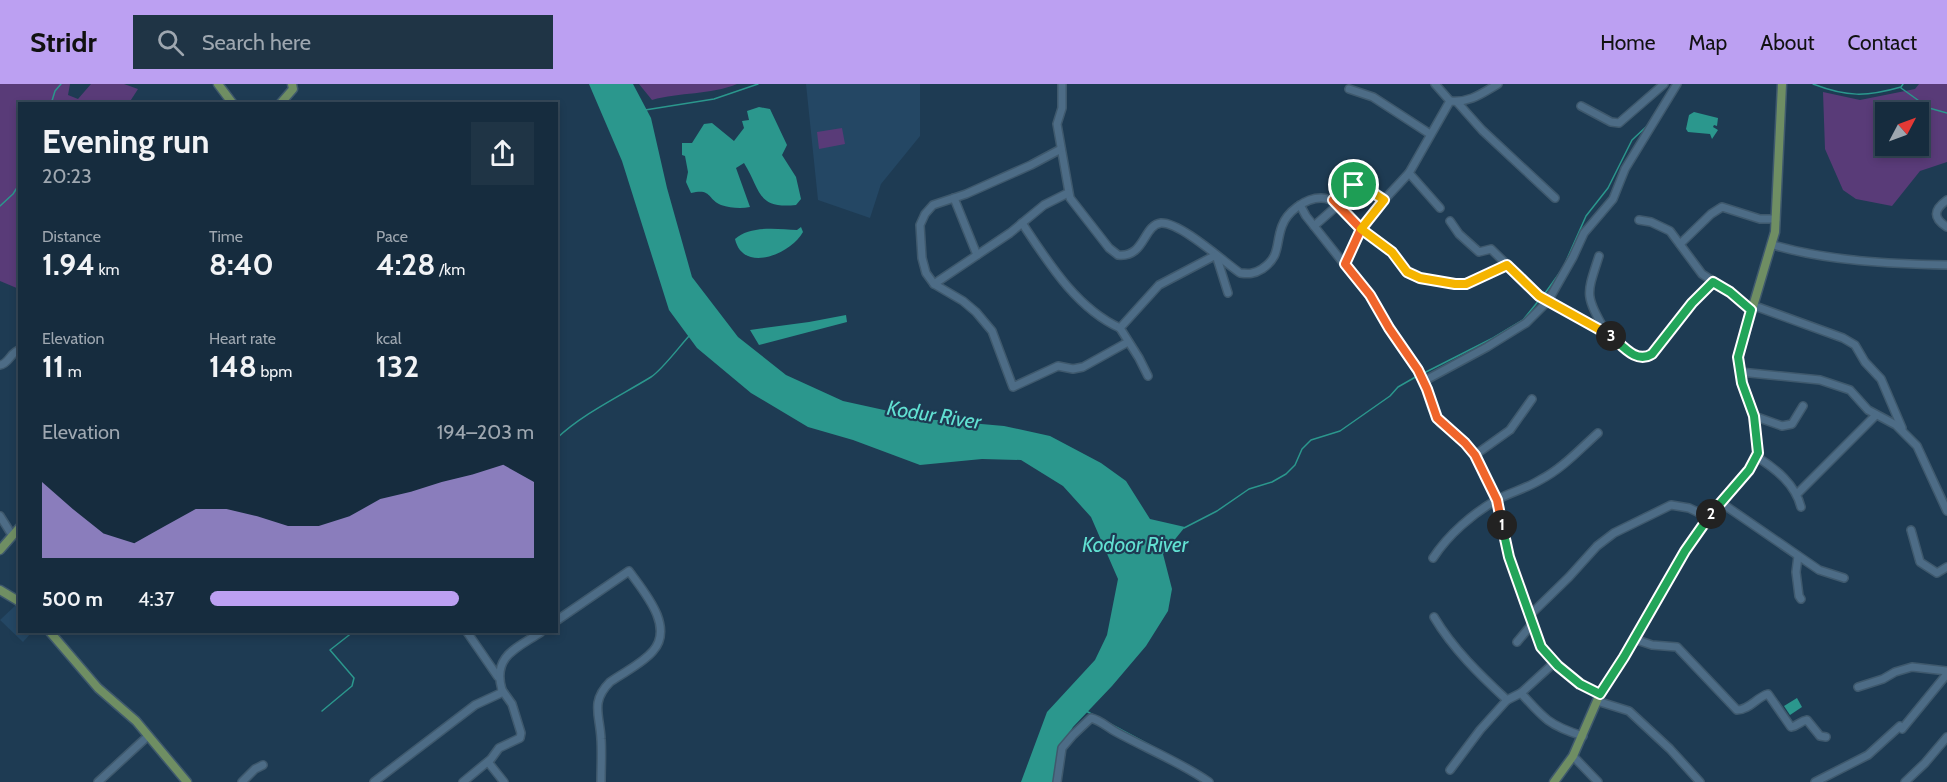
<!DOCTYPE html>
<meta charset="utf-8">
<style>
:root{--surface:#162c3e;--page:#1f3445;--text:#f1f3f6;--muted:#9ea7b0;--line:#354858;--accent:#bca0f2}
body{margin:0;font-family:Cabin,sans-serif;background:var(--page);color:var(--text);height:100vh;display:flex;flex-direction:column;font-size:22px;white-space:nowrap}
*{box-sizing:border-box;margin:0}
p{font-size:20px;color:var(--muted)}
.icon{flex:none;width:33px;height:33px;fill:none;stroke:currentColor;stroke-width:2;stroke-linecap:round;stroke-linejoin:round}
.map{position:relative;flex:1;overflow:hidden}
.sheet{position:absolute;left:18px;top:18px;width:540px;height:531px;display:flex;flex-direction:column;background:var(--surface);border-radius:0px;box-shadow:0 3px 9px #0003,0 0 0 2px var(--line)}
.sheet>*{flex:none}
.needle{width:39px;rotate:49deg}
.tools{position:absolute;left:1875px;top:18px;display:grid;gap:12px}
.tools a{display:grid;place-items:center;width:54px;height:54px;border-radius:0px;background:var(--surface);box-shadow:0 3px 9px #0003,0 0 0 2px var(--line);font-size:30px}
.pin{position:absolute;display:grid;place-items:center;width:51px;height:51px;color:#fff;margin:-26px;border:3px solid #fff;border-radius:50%;box-shadow:0 2px 6px #0007}
.km{position:absolute;width:30px;height:30px;margin:-15px;border-radius:50%;background:#222;color:#fff;font-size:16px;line-height:30px;text-align:center}
.round{display:grid;place-items:center;flex:none;width:63px;height:63px;border-radius:0px;background:var(--page)}
.headline{display:flex;align-items:center;justify-content:space-between;height:102px;padding:0 24px}
h1{font-size:33px;font-weight:700;line-height:45px}
.metrics{display:grid;grid-template-columns:repeat(3,1fr);gap:9px;height:102px;padding:6px 24px}
.metrics div{display:grid;align-content:center}
.metrics b{font-size:30px;font-weight:700}
.metrics small{font-size:16px;font-weight:400}
.metrics p{font-size:16px}
.chart{height:168px;padding:12px 24px}
.chart p{display:flex;justify-content:space-between}
.chart svg{width:100%;height:108px;margin-top:6px;fill:var(--accent);opacity:.7}
ul{padding:0 24px;list-style:none;font-size:20px}
li{display:grid;grid-template-columns:96px 72px 1fr;align-items:center;height:45px}
li i{height:15px;border-radius:8px;background:var(--accent)}
header{display:flex;align-items:center;gap:36px;box-sizing:border-box;height:84px;padding:0 30px;background:var(--accent);color:#111}
header strong{font-size:28px}
nav{display:flex;gap:33px;margin-inline-start:auto;font-size:21px}
.search{width:420px;height:54px;background:var(--page);display:flex;align-items:center;gap:15px;box-sizing:border-box;padding:0 21px;border-radius:0px;color:var(--muted);font-size:22px}
.map>svg:first-child{display:block}
</style>
<header>
<strong>Stridr</strong>
<div class="search"><svg class="icon" aria-label="search" viewBox="0 0 24 24"><circle cx="10" cy="10" r="6"/><path d="M15 15l6 6"/></svg>Search here</div>
<nav><a>Home</a><a>Map</a><a>About</a><a>Contact</a></nav>
</header>
<div class="map">
<svg width="1947" height="698" viewBox="0 0 1947 698">
<rect width="100%" height="100%" fill="#1e3b53"/>
<!-- built -->
<g fill="#244764">
<path d="M806 0H920V52L881 100 870 134 818 116Z"/>
<path d="M17 520 19 523 20 548H32L23 558 0 536Z"/>
</g>
<!-- green -->
<g fill="#593b78" fill-rule="evenodd">
<path d="M0 0H70L68 11 78 15 91 0H124L138 5 129 19 20 20 19 205 0 197Z"/>
<path d="M639 0H737C710 11 680 8 652 16Z"/>
<path d="M1919 0H1947V78L1920 87 1892 122 1856 115 1843 106 1825 65 1823 8 1860 16 1915 5ZM1918 28V62H1886V28Z"/>
<path d="M842 44 845 60 819 65 817 48Z"/>
</g>
<!-- water -->
<g fill="#2b978d">
<path d="M589 0H633L651 34 667 104 692 193 738 253 786 291 843 317 925 335 1004 342 1050 352 1101 379 1126 397 1150 435 1185 443 1163 470 1172 505 1168 527 1146 562 1112 602 1073 643 1061 662 1053 698H1021L1047 628 1095 576 1107 551 1118 495 1091 433 1063 402 1021 376 982 375 920 381 853 356 808 343 751 309 697 264 669 226 622 77Z"/>
<path d="M759 23 770 25 787 61 782 71 796 93 801 115 796 121C756 125 761 106 744 79L736 84 750 123C741 125 730 124 721 121 707 115 712 104 691 109L686 98 688 88 685 72 682 71V59H692L704 40 712 39 734 57 744 44 742 37 749 36 747 27Z"/>
<path d="M1694 28 1718 34 1717 42 1714 41 1713 43 1718 46 1712 55 1710 50 1688 48 1686 45 1689 31Z"/>
<path d="M801 143 803 148C791 170 743 190 735 155 750 141 778 145 797 146Z"/>
<path d="M846 231 847 238 759 261 750 246 809 238Z"/>
<path d="M1797 614 1802 623 1790 631 1784 622Z"/>
</g>
<g fill="none" stroke-linecap="round" stroke-linejoin="round">
<!-- stream -->
<g stroke="#2b978d" stroke-width="1.5">
<path d="M1813 0C1847 13 1866 13 1901 3L1903 0"/>
<path d="M1901 4 1929 24 1947 29"/>
<path d="M51 20 55 7 61 0"/>
<path d="M645 26 714 15 758 0"/>
<path d="M0 122 13 110 20 99"/>
<path d="M1543 212 1563 184 1586 132 1608 104 1632 56 1648 41"/>
<path d="M1424 289 1493 254 1523 236 1540 215"/>
<path d="M556 355C582 330 620 312 651 293 662 286 679 263 689 252"/>
<path d="M1184 444 1217 427 1249 405 1272 398 1286 390 1295 381 1302 365 1311 356 1340 347 1390 312 1398 303 1419 291"/>
<path d="M322 627 352 602 354 594 330 566 353 548"/>
<path d="M1086 627 1172 673"/>
</g>
<defs>
<g id="minor">
<path d="M1062 0V24L1057 40 1070 114 1109 164 1118 171C1145 174 1143 141 1161 139 1180 138 1223 177 1240 189 1249 190 1254 190 1262 185 1281 172 1275 161 1282 142 1287 128 1305 114 1321 114 1336 114 1346 128 1356 139 1366 151 1381 157 1392 167 1398 174 1401 183 1408 189 1415 194 1426 195 1434 197 1470 204 1476 195 1507 181"/>
<path d="M1435 0 1450 17"/>
<path d="M1349 5 1373 13 1430 50"/>
<path d="M1457 18 1482 46 1555 114"/>
<path d="M1581 22 1611 38 1619 39 1664 0"/>
<path d="M1061 65 1031 81 966 110 933 121 925 130 920 141 922 174 926 189 934 200 963 217 976 228 992 247 1013 303 1058 282 1073 285 1083 283 1128 258"/>
<path d="M1409 89 1440 124"/>
<path d="M954 114 977 171"/>
<path d="M1333 116C1345 105 1356 95 1372 108 1376 111 1378 114 1384 116L1409 89 1450 17C1469 19 1481 10 1498 0"/>
<path d="M1947 116C1933 126 1933 134 1947 143"/>
<path d="M1300 121 1306 132 1376 220 1389 244 1422 293 1432 324 1440 339 1455 349 1475 371 1497 416 1509 473 1541 563 1558 582 1580 600 1600 610"/>
<path d="M1639 136 1651 138 1670 147 1702 190 1730 208 1751 226"/>
<path d="M1450 137 1459 150 1479 168 1491 165 1539 212 1606 249 1631 270 1643 273 1652 270 1692 219 1713 198"/>
<path d="M1022 139C1048 178 1076 224 1120 244L1159 201 1216 171 1228 209"/>
<path d="M1314 142 1338 121"/>
<path d="M1680 160 1711 130 1722 123 1760 135H1776"/>
<path d="M1773 161C1828 177 1890 180 1947 181"/>
<path d="M1599 172C1586 212 1585 210 1605 247"/>
<path d="M1345 180 1361 145 1384 116"/>
<path d="M934 200 1010 149 1044 121 1068 109"/>
<path d="M1752 221 1843 254 1855 261 1865 278 1881 295 1902 344"/>
<path d="M1120 244 1139 274 1148 292"/>
<path d="M0 281C9 280 11 267 20 266"/>
<path d="M1740 288 1820 296 1850 306 1868 326 1896 341 1917 362 1947 427"/>
<path d="M1424 297 1487 263 1526 239 1548 217 1573 173 1584 149 1613 115 1625 85 1677 0"/>
<path d="M1754 332 1782 342 1792 340 1803 322"/>
<path d="M1475 371 1510 346 1532 315"/>
<path d="M1757 373C1776 385 1795 400 1801 423"/>
<path d="M1798 409 1876 331"/>
<path d="M1720 418 1819 486 1844 494"/>
<path d="M0 432 12 451"/>
<path d="M1911 446 1920 478 1937 489 1947 483"/>
<path d="M1798 472 1796 488 1799 512 1801 515"/>
<path d="M1433 474C1448 451 1473 429 1498 415 1512 408 1527 404 1540 396 1562 385 1580 365 1598 349"/>
<path d="M1531 530 1569 493 1597 462 1614 449 1671 421 1689 424 1708 433"/>
<path d="M1434 533C1453 565 1480 591 1507 616"/>
<path d="M556 537 629 487C643 507 675 542 653 567 642 580 624 588 610 598 590 618 600 631 601 655 602 669 601 684 601 698"/>
<path d="M467 548 498 593"/>
<path d="M1634 555 1652 561 1677 563 1737 626C1749 626 1757 613 1768 610L1791 643C1798 642 1800 637 1807 636L1820 652 1826 653"/>
<path d="M1517 558 1533 539"/>
<path d="M1858 603 1883 595 1895 588 1912 583 1947 587"/>
<path d="M1521 609C1543 634 1550 642 1583 652"/>
<path d="M1597 617 1629 627 1670 665 1700 698"/>
<path d="M1902 645 1947 590"/>
<path d="M1573 672 1598 698"/>
<path d="M488 678 504 698"/>
<path d="M1450 686 1480 646 1507 616 1521 609 1555 578"/>
<path d="M98 698 148 652"/>
<path d="M242 698 255 685 263 681"/>
<path d="M374 698 475 621 501 609 502 606C492 572 517 564 541 548"/>
<path d="M463 698 491 675 499 664 520 654 521 649 512 620 502 606"/>
<path d="M1057 698 1062 664 1073 651 1091 634C1100 636 1107 643 1116 648 1147 665 1180 678 1209 698"/>
<path d="M1815 698 1868 671 1900 642"/>
<path d="M1905 698 1925 679 1947 653"/>
</g>
<g id="major">
<path d="M218 0 233 20"/>
<path d="M280 20 293 5 292 0"/>
<path d="M0 466 20 443"/>
<path d="M0 506 20 518"/>
<path d="M50 548 98 604 136 637 187 698"/>
<path d="M1554 698 1573 672 1600 610 1624 573 1685 467 1708 433 1749 386 1755 377 1758 369 1754 332 1742 299 1738 273 1775 148 1782 0"/>
</g>
</defs>
<!-- minor casing -->
<use href="#minor" stroke="#3f596d" stroke-width="10"/>
<!-- major casing -->
<use href="#major" stroke="#3f596d" stroke-width="11"/>
<!-- minor -->
<use href="#minor" stroke="#4d6c86" stroke-width="7"/>
<!-- major -->
<use href="#major" stroke="#6f8e63" stroke-width="8"/>
</g>
<g fill="none" stroke-linecap="round" stroke-linejoin="round">
<defs>
<path id="split-1" d="M1354 101 1345 105 1333 116 1361 145 1345 180 1370 211 1389 244 1418 286 1427 305 1437 334 1465 359 1475 371 1497 416 1502 441"/>
<path id="split-2" d="M1502 441 1509 473 1541 563 1558 582 1580 600 1600 610 1624 573 1685 467 1711 430"/>
<path id="split-3" d="M1611 252C1623 262 1636 280 1652 270L1692 219 1713 198 1730 208 1751 226 1738 273 1742 299 1754 332 1758 369 1749 386 1711 430"/>
<path id="split-4" d="M1354 101 1369 106 1384 116 1361 145 1392 168 1407 188 1420 194 1455 200H1466L1507 181 1539 212 1611 252"/>
</defs>
<!-- split-1 casing -->
<use href="#split-1" stroke="#fff" stroke-width="12"/>
<!-- split-2 casing -->
<use href="#split-2" stroke="#fff" stroke-width="12"/>
<!-- split-3 casing -->
<use href="#split-3" stroke="#fff" stroke-width="12"/>
<!-- split-4 casing -->
<use href="#split-4" stroke="#fff" stroke-width="12"/>
<!-- split-1 -->
<use href="#split-1" stroke="#f0652b" stroke-width="8"/>
<!-- split-2 -->
<use href="#split-2" stroke="#22a559" stroke-width="8"/>
<!-- split-3 -->
<use href="#split-3" stroke="#22a559" stroke-width="8"/>
<!-- split-4 -->
<use href="#split-4" stroke="#f5b400" stroke-width="8"/>
</g>
<g text-anchor="middle" stroke-width="4.5" stroke-linejoin="round" paint-order="stroke">
<!-- water labels -->
<g font-size="21" font-style="italic" fill="#61e0d2" stroke="#1e3b53">
<text transform="translate(934 331) rotate(9)" y="7">Kodur River</text>
<text x="1135" y="468">Kodoor River</text>
</g>
</g>
</svg>
<div class="tools">
<a><svg class="needle" viewBox="-14 -14 28 28"><path d="M0-13l5 13h-10z" fill="#e53935"/><path d="M0 13l5-13h-10z" fill="#9ea7b0"/></svg></a>
</div>
<div class="pin" style="left:1354px;top:101px;background:#1e9e55"><svg class="icon" aria-label="arrive" viewBox="0 0 24 24"><path d="M6 21V4h12l-3 4 3 4H6"/></svg></div>
<b class="km" style="left:1502px;top:441px">1</b>
<b class="km" style="left:1711px;top:430px">2</b>
<b class="km" style="left:1611px;top:252px">3</b>
<section class="sheet">
<div class="headline"><div><h1>Evening run</h1><p>20:23</p></div><a class="round"><svg class="icon" aria-label="share" viewBox="0 0 24 24"><path d="M12 15V3M7 8l5-5 5 5M5 13v7h14v-7"/></svg></a></div>
<div class="metrics">
<div><p>Distance</p><b>1.94<small> km</small></b></div>
<div><p>Time</p><b>8:40</b></div>
<div><p>Pace</p><b>4:28<small> /km</small></b></div>
</div>
<div class="metrics">
<div><p>Elevation</p><b>11<small> m</small></b></div>
<div><p>Heart rate</p><b>148<small> bpm</small></b></div>
<div><p>kcal</p><b>132</b></div>
</div>
<div class="chart"><p><span>Elevation</span>194–203 m</p>
<svg viewBox="0 0 160 44" preserveAspectRatio="none"><path d="M0 44V13L10 24L20 34L30 38L40 31L50 24L60 24L70 27L80 31L90 31L100 27L110 20L120 17L130 13L140 10L150 6L160 13V44z"/></svg>
</div>
<ul>
<li><b>500 m</b>4:37<i style="width:77%"></i></li>
</ul>
</section>
</div>
